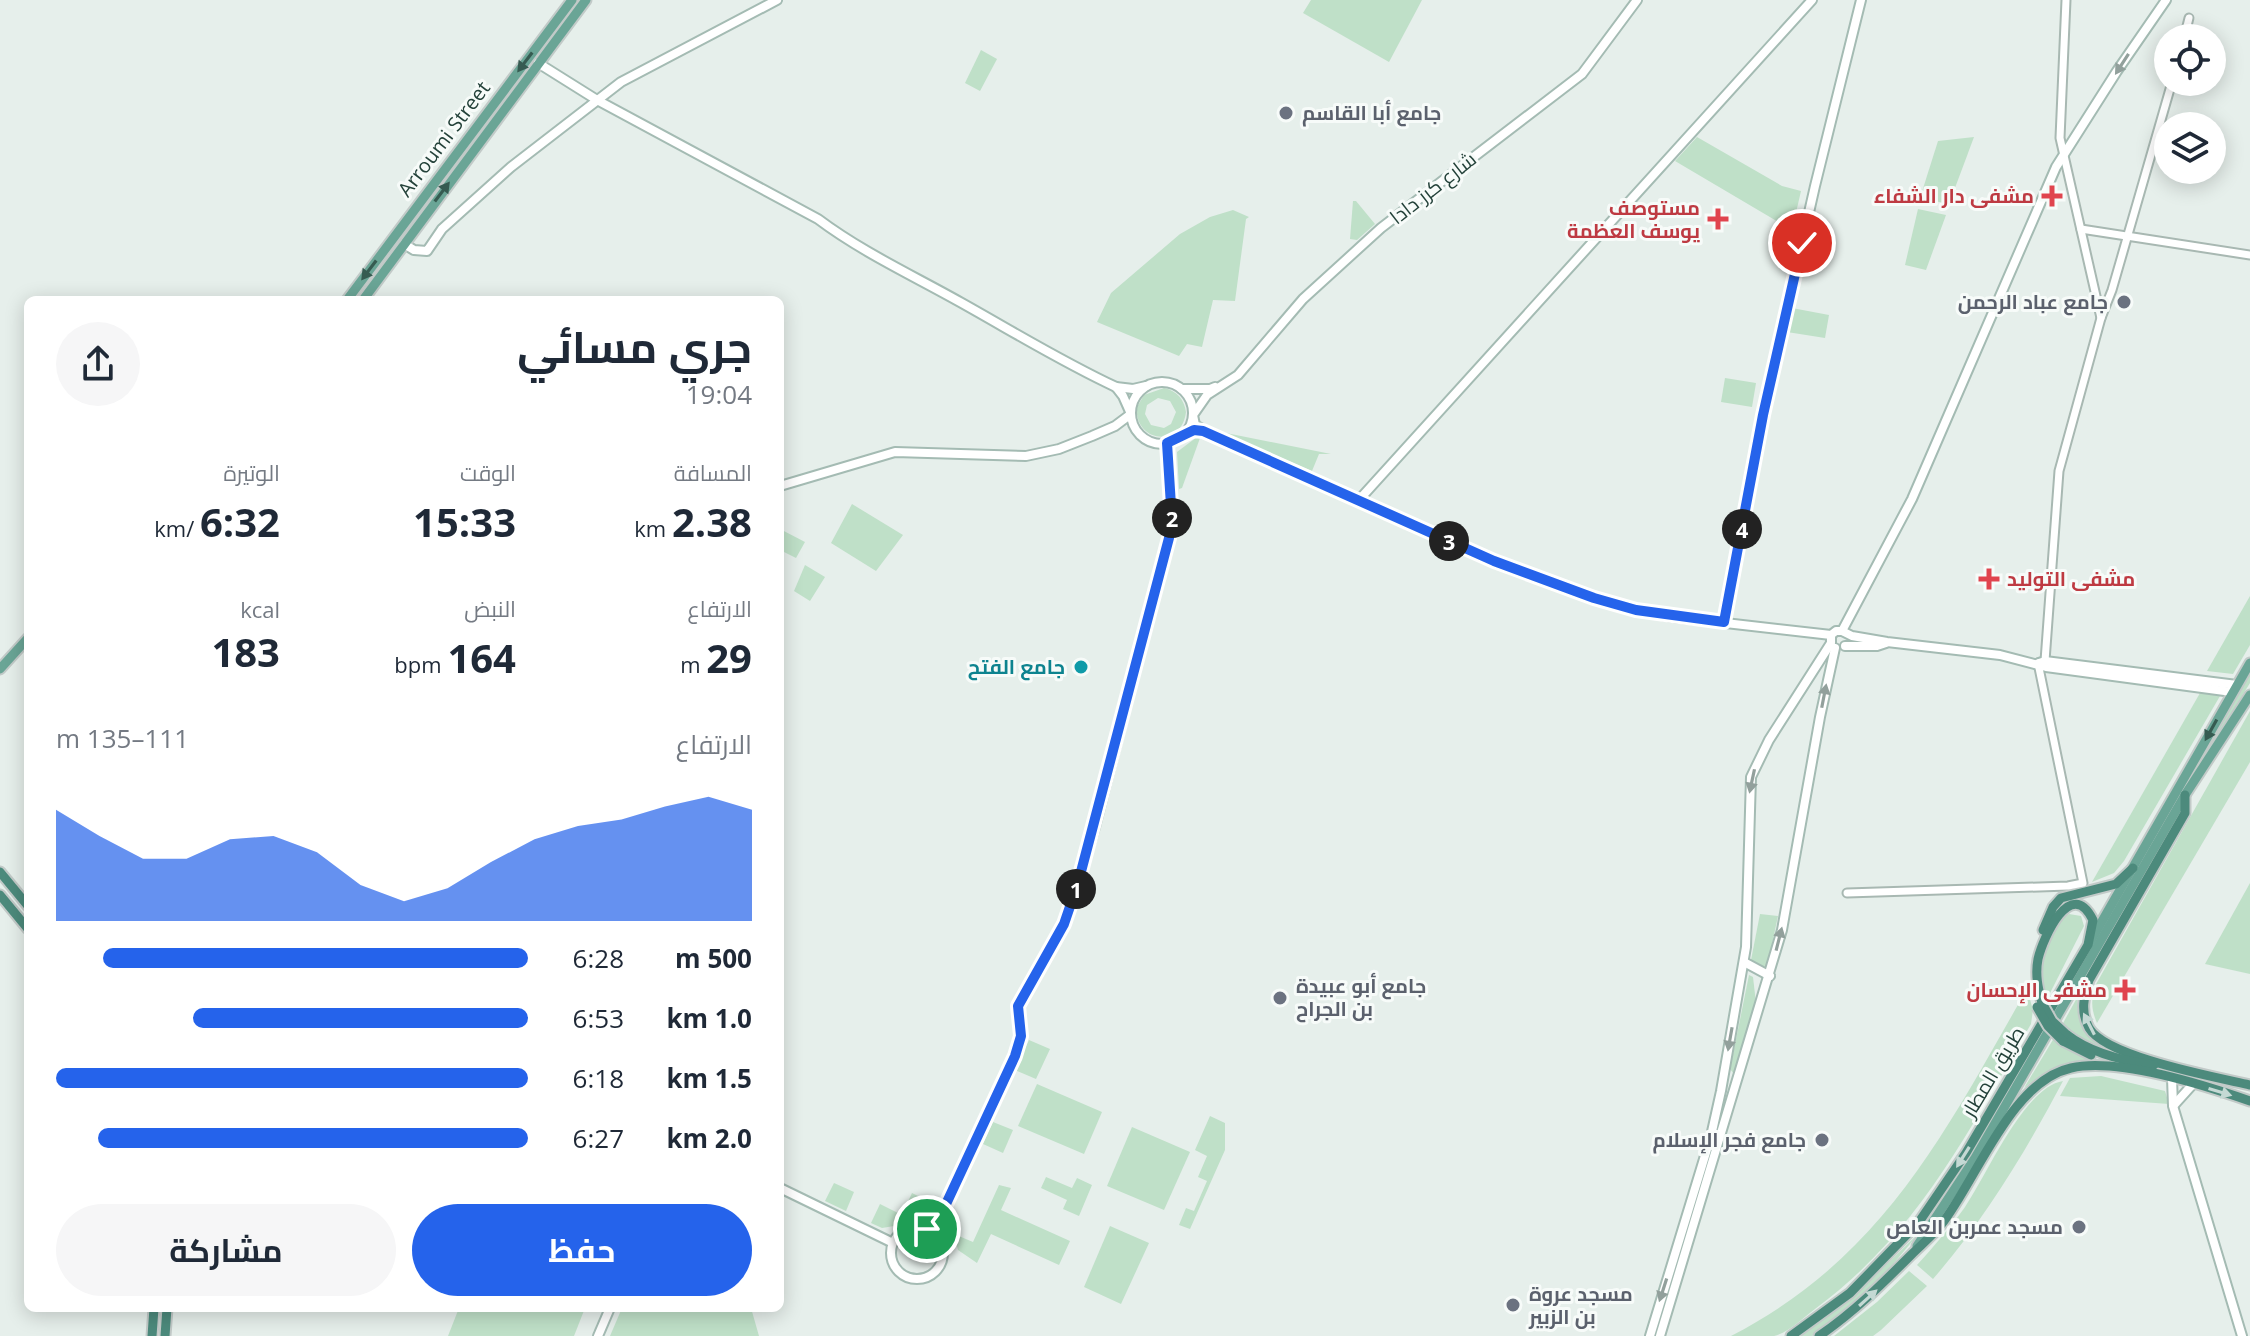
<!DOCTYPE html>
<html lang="ar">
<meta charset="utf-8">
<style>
:root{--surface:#fff;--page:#f6f6f7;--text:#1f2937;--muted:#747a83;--accent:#2563eb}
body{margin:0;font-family:"Open Sans",Cairo,sans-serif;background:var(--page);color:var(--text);direction:rtl;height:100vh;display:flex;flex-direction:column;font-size:30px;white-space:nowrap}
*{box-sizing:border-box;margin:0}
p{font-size:26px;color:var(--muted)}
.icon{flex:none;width:44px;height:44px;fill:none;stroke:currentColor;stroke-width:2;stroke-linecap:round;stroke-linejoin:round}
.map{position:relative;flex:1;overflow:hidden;direction:ltr}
.side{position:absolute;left:24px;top:296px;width:760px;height:1016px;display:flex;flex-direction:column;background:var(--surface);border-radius:12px;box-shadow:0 4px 20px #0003;direction:rtl}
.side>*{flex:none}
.fabs{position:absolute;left:2154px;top:24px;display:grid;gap:16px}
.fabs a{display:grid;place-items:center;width:72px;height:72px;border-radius:50%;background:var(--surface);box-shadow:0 4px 20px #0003;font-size:40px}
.pin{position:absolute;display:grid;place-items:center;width:68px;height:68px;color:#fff;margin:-34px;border:4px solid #fff;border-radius:50%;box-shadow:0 2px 8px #0007}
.km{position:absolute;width:40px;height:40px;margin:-20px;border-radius:50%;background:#222;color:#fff;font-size:22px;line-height:40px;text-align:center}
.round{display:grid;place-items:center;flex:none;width:84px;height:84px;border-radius:42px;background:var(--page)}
.overview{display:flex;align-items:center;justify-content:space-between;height:136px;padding:0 32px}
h1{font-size:44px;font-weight:700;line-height:60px}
.metrics{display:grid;grid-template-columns:repeat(3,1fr);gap:12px;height:136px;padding:8px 32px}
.metrics div{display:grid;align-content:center}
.metrics b{font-size:40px;font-weight:700}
.metrics small{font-size:22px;font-weight:400}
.metrics p{font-size:22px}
.chart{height:224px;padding:16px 32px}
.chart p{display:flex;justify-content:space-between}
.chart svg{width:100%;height:144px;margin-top:8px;fill:var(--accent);opacity:.7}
.cta{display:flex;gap:16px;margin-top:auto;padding:16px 32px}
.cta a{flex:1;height:92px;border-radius:48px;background:var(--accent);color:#fff;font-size:32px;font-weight:700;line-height:92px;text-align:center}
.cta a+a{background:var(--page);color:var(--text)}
ul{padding:0 32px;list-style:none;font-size:26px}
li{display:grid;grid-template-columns:128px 96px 1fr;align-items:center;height:60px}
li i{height:20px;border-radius:10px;background:var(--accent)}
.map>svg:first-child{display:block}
</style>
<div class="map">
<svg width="2250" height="1336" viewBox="0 0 2250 1336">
<rect width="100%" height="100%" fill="#e6efeb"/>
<!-- green -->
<g fill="#bfe0c8" fill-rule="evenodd">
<path d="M1311 0H1422L1389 62 1303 13Z"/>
<path d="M981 50 997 59 980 91 965 83Z"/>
<path d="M1697 137 1782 186 1801 191 1792 230 1675 161Z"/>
<path d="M1974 137 1949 204 1920 198 1938 141Z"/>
<path d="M1353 201H1356L1375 224 1357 240 1350 239Z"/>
<path d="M1918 209 1946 215 1926 270 1905 265Z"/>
<path d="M1233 210 1249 217 1246 219 1235 301 1213 300 1202 347 1187 344 1179 356 1097 322 1111 293 1180 234 1210 217Z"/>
<path d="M1792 308 1829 315 1825 338 1787 332Z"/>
<path d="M1725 378 1756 383 1752 407 1721 402Z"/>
<path d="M1164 388C1177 391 1184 399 1186 412 1182 448 1134 443 1137 407L1144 395ZM1158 398 1170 401 1176 412 1171 424 1164 428 1151 425 1145 414 1147 405Z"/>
<path d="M1221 432 1331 454H1319L1312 471Z"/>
<path d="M1197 437 1200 438 1182 488 1179 489 1177 452Z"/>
<path d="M852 504 903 535 876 571 831 543Z"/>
<path d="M780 529 805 542 796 558 780 550Z"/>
<path d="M805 565 825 577 810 601 794 591Z"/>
<path d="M2250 596V645L2233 674 2207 671Z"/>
<path d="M2250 672V683L2183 790Z"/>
<path d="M2200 693 2220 696 2124 861 2114 873 2092 882Z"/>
<path d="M2250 711V762L2097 1023C2091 1009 2091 1000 2095 986Z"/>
<path d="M2250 883V974L2205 964Z"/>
<path d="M1760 914 1778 916 1767 968 1751 960Z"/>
<path d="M2069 914 2081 916 2084 926 2046 1001C2037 974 2044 930 2069 914Z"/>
<path d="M1749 975 1753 977 1756 1003 1734 1074 1730 1069Z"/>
<path d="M2027 989 2033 1010 2031 1024C1968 1132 1918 1233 1815 1309 1803 1318 1788 1333 1774 1336 1761 1336 1744 1336 1731 1336 1884 1257 1945 1132 2027 989Z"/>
<path d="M2078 996C2075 1022 2085 1036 2106 1049L2080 1038 2062 1025Z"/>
<path d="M2054 1038 2081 1055 2103 1062C2068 1060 2051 1066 2024 1088Z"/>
<path d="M1029 1040 1050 1049 1036 1079 1015 1070Z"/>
<path d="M2101 1076 2165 1091 2169 1104 2060 1096 2070 1078Z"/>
<path d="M2063 1081C2026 1151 1985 1219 1933 1279L1917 1265C1934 1246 1950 1228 1965 1207 1987 1175 2024 1087 2063 1081Z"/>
<path d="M1037 1084 1102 1112 1084 1154 1018 1126Z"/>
<path d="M1210 1116 1225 1123V1150L1190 1229 1179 1225 1186 1208 1194 1211 1207 1181 1198 1177 1207 1156 1195 1150Z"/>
<path d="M993 1122 1013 1130 1003 1153 983 1144Z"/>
<path d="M1132 1127 1190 1152 1164 1210 1107 1186Z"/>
<path d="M1046 1177 1072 1188 1077 1178 1092 1185 1079 1216 1063 1209 1067 1200 1041 1188Z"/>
<path d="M834 1183 854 1192 846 1211 825 1201Z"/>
<path d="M999 1185 1011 1188 1001 1210 1070 1241 1059 1265 991 1234 977 1263 958 1250 954 1234 973 1242Z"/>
<path d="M912 1193 936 1205 897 1225Z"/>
<path d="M880 1204 900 1214 894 1226 882 1228 871 1223Z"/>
<path d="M1110 1226 1149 1243 1121 1304 1084 1287Z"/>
<path d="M1920 1232 1874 1287 1812 1336H1800L1853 1297Z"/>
<path d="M1909 1271 1927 1286 1881 1330 1873 1336H1834L1877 1302Z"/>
<path d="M459 1308H585L574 1336H448Z"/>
<path d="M622 1308H751L759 1336H610Z"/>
</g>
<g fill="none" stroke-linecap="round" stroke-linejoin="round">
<defs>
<g id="tertiary">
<path d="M2066 0 2060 138 2101 318"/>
<path d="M2184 38 2189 18"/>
<path d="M2081 229 2250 255"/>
<path d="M2045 661 2059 471 2101 318 2112 290 2172 82"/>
<path d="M1847 893 2068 886 2083 883 2038 663"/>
</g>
<g id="secondary">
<path d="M1637 0 1582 74 1381 228 1303 299 1238 375 1207 395 1193 415 1195 425 1211 434 1494 561 1599 599 1636 610 1673 617 1831 635"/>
<path d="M538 63 597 100 818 219C862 252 912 275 960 302 1012 331 1062 362 1116 387"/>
<path d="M404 244 414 250 427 251 442 229 511 167 621 82 777 0"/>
<circle cx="1162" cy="413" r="31"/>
<path d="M1182 389H1210L1215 387"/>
<path d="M780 486 895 452 1026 456 1059 449 1092 436 1115 426 1131 414 1123 396 1116 387 1133 389 1146 386"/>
<path d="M1358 501 1812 0"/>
<path d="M1724 622 1763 415 1815 186 1861 0"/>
<path d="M1842 631 1912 499 2056 167 2117 71 2166 0"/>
<path d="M1842 631 1852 636 1887 642 2000 655 2046 667 2232 692"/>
<path d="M1845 646H1877L1886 643"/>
<path d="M2039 663 2045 661 2237 685"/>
<path d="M1744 962 1770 976"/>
<path d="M2172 1078 2173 1106 2242 1336"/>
<path d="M2174 1105 2193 1084"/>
<path d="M780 1188 893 1243"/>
<circle cx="917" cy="1253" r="26"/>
<path d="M933 1232 1015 1056 1021 1036 1018 1006 1064 924 1075 893 1095 827 1169 538 1172 521 1167 443"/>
<path d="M598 1336 610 1308"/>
<path d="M1650 1336 1711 1136 1721 1091 1746 947 1751 777 1769 740 1831 643V635L1836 631H1842"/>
<path d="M1660 1336 1782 930 1820 717 1835 648"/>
</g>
<g id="primary">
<path d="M347 300 572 0"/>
<path d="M363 300 586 0"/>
<path d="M0 669 28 638"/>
<path d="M2089 944 2250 663"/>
<path d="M1917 1246 1975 1158 2185 795 2250 695"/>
</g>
<g id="trunk">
<path d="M2185 795V813L2089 980C2084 997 2080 1011 2089 1028 2106 1057 2215 1077 2250 1085"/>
<path d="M0 872 28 906"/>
<path d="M0 895 28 929"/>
<path d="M2043 930 2053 907 2061 898 2116 884 2133 868"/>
<path d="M2066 1034C2090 1053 2123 1061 2154 1065"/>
<path d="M2063 1041 2091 1055"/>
<path d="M152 1336 154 1308"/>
<path d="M165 1336 167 1308"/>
<path d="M1791 1336 1850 1293 1919 1222 1966 1153 2088 945 2093 920C2071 875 2043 938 2038 959 2035 975 2038 988 2042 1003"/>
<path d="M1819 1336C1854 1312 1881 1285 1911 1255 1921 1245 1932 1236 1941 1225 1977 1179 2011 1081 2071 1068 2118 1057 2204 1085 2250 1101"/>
</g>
</defs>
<!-- tertiary casing -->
<use href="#tertiary" stroke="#a8b8b2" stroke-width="11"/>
<!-- secondary casing -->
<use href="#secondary" stroke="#a4bbb3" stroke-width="12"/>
<!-- primary casing -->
<use href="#primary" stroke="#c2cac8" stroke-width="13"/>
<!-- trunk casing -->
<use href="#trunk" stroke="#c2cac8" stroke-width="13"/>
<!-- tertiary -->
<use href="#tertiary" stroke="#fff" stroke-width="7"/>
<!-- secondary -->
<use href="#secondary" stroke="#fff" stroke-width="8"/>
<!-- primary -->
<use href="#primary" stroke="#6aa596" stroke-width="9"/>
<!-- trunk -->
<use href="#trunk" stroke="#4c8a7c" stroke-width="9"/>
<defs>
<g id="trunk-bridge">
<path d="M2042 1003 2052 1021 2066 1034"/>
<path d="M2037 1007 2048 1026 2063 1041"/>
</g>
</defs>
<!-- trunk-bridge casing -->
<use href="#trunk-bridge" stroke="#c2cac8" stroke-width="13" stroke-linecap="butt"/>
<!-- trunk-bridge -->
<use href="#trunk-bridge" stroke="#4c8a7c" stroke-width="9"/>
</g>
<!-- one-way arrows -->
<defs><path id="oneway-solid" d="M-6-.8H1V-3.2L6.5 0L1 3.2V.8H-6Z" transform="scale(2)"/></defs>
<g fill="#365b51">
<use href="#oneway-solid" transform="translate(525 62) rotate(127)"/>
<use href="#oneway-solid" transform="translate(442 192) rotate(-53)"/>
<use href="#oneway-solid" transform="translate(369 270) rotate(127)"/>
<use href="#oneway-solid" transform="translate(2211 730) rotate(119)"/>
</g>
<g fill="#92a09c">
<use href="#oneway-solid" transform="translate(2122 64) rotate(123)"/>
<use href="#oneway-solid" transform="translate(1824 696) rotate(-79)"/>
<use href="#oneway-solid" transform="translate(1752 781) rotate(102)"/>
<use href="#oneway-solid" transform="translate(1779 939) rotate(-76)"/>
<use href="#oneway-solid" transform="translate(1730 1039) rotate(100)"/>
<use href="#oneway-solid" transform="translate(1663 1290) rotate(108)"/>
</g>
<g fill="#c4d9d4">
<use href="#oneway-solid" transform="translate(2089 1024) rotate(-117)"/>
<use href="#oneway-solid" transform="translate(2220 1092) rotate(17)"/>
<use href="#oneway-solid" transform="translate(1963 1157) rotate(122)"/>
<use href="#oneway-solid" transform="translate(1868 1298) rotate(-42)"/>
</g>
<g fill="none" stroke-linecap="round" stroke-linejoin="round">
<defs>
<path id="route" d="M927 1229 933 1232 1015 1056 1021 1036 1018 1006 1064 924 1078 883 1169 538 1172 521 1167 443 1194 430 1203 431 1494 561 1594 598 1636 610 1724 622 1763 415 1802 243"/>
</defs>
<!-- route casing -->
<use href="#route" stroke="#fff" stroke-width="16"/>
<!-- route -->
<use href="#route" stroke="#2563eb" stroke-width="10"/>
</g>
<!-- markers -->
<g fill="#6b7280" stroke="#f7fbf9" stroke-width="3">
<circle cx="1286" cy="113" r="8"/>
<circle cx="2124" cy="302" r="8"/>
<circle cx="1280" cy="998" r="8"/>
<circle cx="1822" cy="1140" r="8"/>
<circle cx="2079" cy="1227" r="8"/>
<circle cx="1513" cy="1305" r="8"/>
</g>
<g fill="#e0444e" stroke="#f7fbf9" stroke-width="3">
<path d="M2048 184h8v8h8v8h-8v8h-8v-8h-8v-8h8z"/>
<path d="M1714 207h8v8h8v8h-8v8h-8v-8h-8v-8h8z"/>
<path d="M1985 567h8v8h8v8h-8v8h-8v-8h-8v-8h8z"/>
<path d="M2121 978h8v8h8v8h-8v8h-8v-8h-8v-8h8z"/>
</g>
<circle fill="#0f9aa8" stroke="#f7fbf9" stroke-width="3" cx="1081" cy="667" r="8"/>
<g text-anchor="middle" stroke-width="6" stroke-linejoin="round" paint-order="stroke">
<!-- worship labels -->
<g font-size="20" font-weight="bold" fill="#5b616d" stroke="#f7fbf9" text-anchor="start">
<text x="1302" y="120">جامع أبا القاسم</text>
<text x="2108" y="309" text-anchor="end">جامع عباد الرحمن</text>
<text x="1296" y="993">جامع أبو عبيدة<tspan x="1296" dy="23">بن الجراح</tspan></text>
<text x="1806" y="1147" text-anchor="end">جامع فجر الإسلام</text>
<text x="2063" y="1234" text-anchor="end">مسجد عمربن العاص</text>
<text x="1529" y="1301">مسجد عروة<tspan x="1529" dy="23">بن الزبير</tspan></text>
</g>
<!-- street labels -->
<g font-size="20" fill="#24423a" stroke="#f7fbf9">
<text transform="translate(444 139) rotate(-53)" y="7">Arroumi Street</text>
<text transform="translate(1433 188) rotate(-38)" y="7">شارع كرز دادا</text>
<text transform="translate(1993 1072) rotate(-59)" y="7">طريق المطار</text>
</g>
<!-- health labels -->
<g font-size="20" font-weight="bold" fill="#be3a42" stroke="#f7fbf9" text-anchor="end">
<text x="2034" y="203">مشفى دار الشفاء</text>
<text x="1700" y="215">مستوصف<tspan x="1700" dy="23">يوسف العظمة</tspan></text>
<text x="2007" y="586" text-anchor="start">مشفى التوليد</text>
<text x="2107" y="997">مشفى الإحسان</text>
</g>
<!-- culture labels -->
<g font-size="20" font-weight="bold" fill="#0d838f" stroke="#f7fbf9" text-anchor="end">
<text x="1065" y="674">جامع الفتح</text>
</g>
</g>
</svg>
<div class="fabs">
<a><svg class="icon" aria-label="locate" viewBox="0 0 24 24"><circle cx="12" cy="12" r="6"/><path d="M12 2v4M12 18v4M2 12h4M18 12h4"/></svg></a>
<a><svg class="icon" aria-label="layers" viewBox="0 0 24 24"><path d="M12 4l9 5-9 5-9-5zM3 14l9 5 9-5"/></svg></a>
</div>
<div class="pin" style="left:927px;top:1229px;background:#1e9e55"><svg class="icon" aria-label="arrive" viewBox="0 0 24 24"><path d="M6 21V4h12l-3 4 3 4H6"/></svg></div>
<div class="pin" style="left:1802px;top:243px;background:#d93025"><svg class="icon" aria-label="check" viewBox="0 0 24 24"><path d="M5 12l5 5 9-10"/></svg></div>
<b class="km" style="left:1076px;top:889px">1</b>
<b class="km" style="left:1172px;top:518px">2</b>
<b class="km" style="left:1449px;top:541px">3</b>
<b class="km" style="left:1742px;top:529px">4</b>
<section class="side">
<div class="overview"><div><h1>جري مسائي</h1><p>19:04</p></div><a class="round"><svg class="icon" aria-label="share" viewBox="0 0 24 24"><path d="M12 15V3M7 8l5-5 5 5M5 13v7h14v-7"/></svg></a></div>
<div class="metrics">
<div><p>المسافة</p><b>2.38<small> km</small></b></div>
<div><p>الوقت</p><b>15:33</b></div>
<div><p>الوتيرة</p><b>6:32<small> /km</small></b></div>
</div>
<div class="metrics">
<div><p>الارتفاع</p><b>29<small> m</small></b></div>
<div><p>النبض</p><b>164<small> bpm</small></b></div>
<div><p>kcal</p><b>183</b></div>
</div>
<div class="chart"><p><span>الارتفاع</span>111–135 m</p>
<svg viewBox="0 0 160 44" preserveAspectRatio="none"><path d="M0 44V10L10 18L20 25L30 25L40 19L50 18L60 23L70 33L80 38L90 34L100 26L110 19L120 15L130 13L140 9L150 6L160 10V44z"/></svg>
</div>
<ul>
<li><b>500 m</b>6:28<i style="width:90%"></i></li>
<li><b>1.0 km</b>6:53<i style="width:71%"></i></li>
<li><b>1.5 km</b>6:18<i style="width:100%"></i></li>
<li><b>2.0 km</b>6:27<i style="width:91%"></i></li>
</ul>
<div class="cta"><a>حفظ</a><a>مشاركة</a></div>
</section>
</div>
